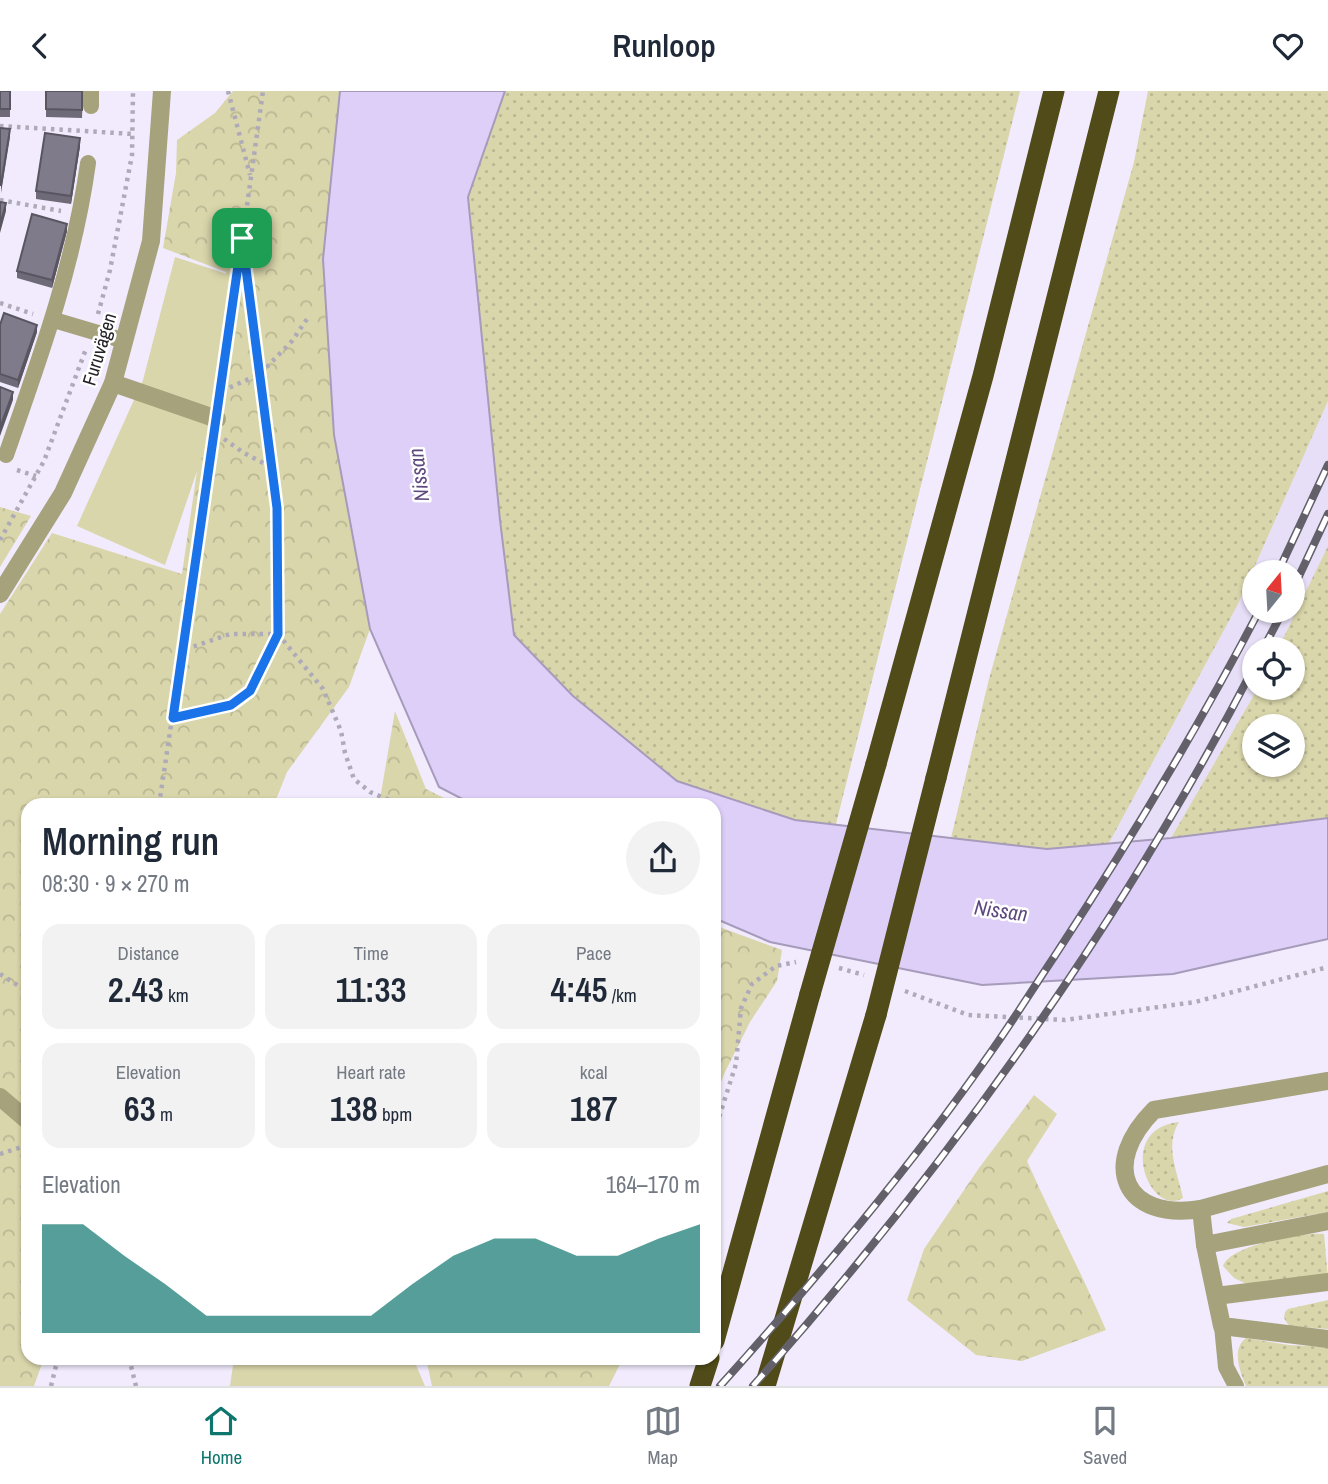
<!DOCTYPE html>
<meta charset="utf-8">
<style>
:root{--surface:#fff;--page:#f2f2f3;--text:#1f2937;--muted:#747a83;--line:#e0e1e3;--accent:#0f766e}
body{margin:0;font-family:"Archivo Narrow",sans-serif;background:var(--page);color:var(--text);height:100vh;display:flex;flex-direction:column;font-size:26px;white-space:nowrap}
*{box-sizing:border-box;margin:0}
p{font-size:23px;color:var(--muted)}
.icon{flex:none;width:38px;height:38px;fill:none;stroke:currentColor;stroke-width:2;stroke-linecap:round;stroke-linejoin:round}
.map{position:relative;flex:1;overflow:hidden}
.sheet{position:absolute;left:21px;top:707px;width:700px;height:567px;display:flex;flex-direction:column;background:var(--surface);border-radius:21px;box-shadow:0 2px 5px #0004}
.sheet>*{flex:none}
.needle{width:46px;rotate:18deg}
.tools{position:absolute;left:1242px;top:469px;display:grid;gap:14px}
.tools a{display:grid;place-items:center;width:63px;height:63px;border-radius:50%;background:var(--surface);box-shadow:0 2px 5px #0004;font-size:35px}
.pin{position:absolute;display:grid;place-items:center;width:60px;height:60px;color:#fff;margin:-30px;border-radius:14px;box-shadow:0 4px 10px #0006}
.round{display:grid;place-items:center;flex:none;width:74px;height:74px;border-radius:37px;background:var(--page)}
.headline{display:flex;align-items:center;justify-content:space-between;height:119px;padding:0 21px}
h1{font-size:38px;font-weight:600;line-height:52px}
.stats{display:grid;grid-template-columns:repeat(3,1fr);gap:10px;height:119px;padding:7px 21px}
.stats div{display:grid;align-content:center;border-radius:18px;background:var(--page);text-align:center}
.stats b{font-size:35px;font-weight:600}
.stats small{font-size:19px;font-weight:400}
.stats p{font-size:19px}
.chart{height:196px;padding:14px 21px}
.chart p{display:flex;justify-content:space-between}
.chart svg{width:100%;height:126px;margin-top:7px;fill:var(--accent);opacity:.7}
header{display:flex;justify-content:space-between;align-items:center;height:91px;padding:0 21px;background:var(--surface);font-size:32px;font-weight:600}
.tab-bar{display:flex;justify-content:space-around;align-items:center;height:98px;border-top:2px solid var(--line);background:var(--surface);font-size:19px;color:var(--muted)}
.tab-bar a{display:grid;justify-items:center;gap:4px}
.tab-bar .active{color:var(--accent)}
.map>svg:first-child{display:block}
</style>
<header><svg class="icon" aria-label="back" viewBox="0 0 24 24"><path d="M15 5l-7 7 7 7"/></svg>Runloop<svg class="icon" aria-label="heart" viewBox="0 0 24 24"><path d="M12 20l-8-8c-3-5 5-10 8-4 3-6 11-1 8 4z"/></svg></header>
<div class="map">
<svg width="1328" height="1295" viewBox="0 0 1328 1295">
<defs>
<pattern id="grass-dots" width="8" height="8" patternUnits="userSpaceOnUse" patternTransform="scale(1.75)"><rect width="8" height="8" fill="#d9d6ab"/><path d="M2 2h.1M6 6h.1" fill="none" stroke="#bab793" stroke-width="1.8" stroke-linecap="round"/></pattern>
<pattern id="forest-crowns" width="20" height="18" patternUnits="userSpaceOnUse" patternTransform="scale(1.75)"><rect width="20" height="18" fill="#d9d6ab"/><path d="M2 6a3 3 0 1 1 6 0M12 15a3 3 0 1 1 6 0" fill="none" stroke="#bab793"/></pattern>
</defs>
<rect width="100%" height="100%" fill="#f1ebfd"/>
<!-- built -->
<path fill="#e7dff7" fill-rule="evenodd" d="M1328 310V455L1294 528 1278 558H1255V597H1258L1171 747 1109 752 1237 515ZM1255 481H1293V520H1255Z"/>
<!-- grass -->
<g fill="url(#grass-dots)" fill-rule="evenodd">
<path d="M505 0H1020L836 733 795 729 677 690 573 605 514 544 500 429 468 106Z"/>
<path d="M1148 0H1328V310L1237 515 1109 752 1047 758 951 747 989 588 1134 71Z"/>
<path d="M1328 455V727L1171 747 1258 597H1293V558H1278ZM1255 635H1293V674H1255Z"/>
<path d="M1179 1031C1164 1055 1178 1082 1183 1107 1150 1127 1114 1038 1179 1031Z"/>
<path d="M1328 1100V1121L1244 1136 1227 1132 1231 1128Z"/>
<path d="M1324 1143 1328 1188 1249 1194 1234 1187 1223 1175C1229 1154 1304 1141 1324 1143Z"/>
<path d="M1328 1209V1238L1289 1235 1284 1227 1285 1221 1288 1218Z"/>
<path d="M1246 1247 1289 1254 1328 1256V1295H1246C1240 1281 1231 1258 1246 1247Z"/>
</g>
<!-- forest -->
<g fill="url(#forest-crowns)">
<path d="M233 0H340L323 168 334 344 370 538 349 596 287 681 274 714H28V1267H44L34 1295H0V523L52 442 182 483 226 181 163 157 176 82 177 49 215 22Z"/>
<path d="M0 416 31 425 0 476Z"/>
<path d="M395 620 426 698 458 714H379Z"/>
<path d="M714 834 782 859 777 890 750 931 725 981 714 1009Z"/>
<path d="M1034 1004 1057 1023 1027 1070C1052 1127 1082 1182 1106 1239L1022 1270 976 1264 907 1209 924 1158 979 1077Z"/>
<path d="M426 1267H623L609 1295H432Z"/>
</g>
<!-- garden -->
<g fill="#d9d6ab">
<path d="M175 166 233 185 211 339 165 474 77 435 143 289Z"/>
<path d="M234 1267H413L425 1295H230Z"/>
</g>
<!-- water -->
<path fill="#ddcff8" stroke="#a69bba" stroke-width="2" d="M340 0H505L468 106 500 429 514 544 573 605 677 690 795 729 1047 758 1171 747 1328 727V848L1173 883 982 894 770 851 714 827V714H474L439 696 370 538 334 344 323 168Z"/>
<g fill="none" stroke-linecap="round" stroke-linejoin="round">
<!-- path -->
<g stroke="#afaab8" stroke-width="4.5" stroke-dasharray="3.5 5" stroke-linecap="butt">
<path d="M228 0 250 84"/>
<path d="M0 35 133 43"/>
<path d="M0 109 61 120"/>
<path d="M243 154 277 417 278 543 323 598 341 640 345 662 354 688 370 701 401 714"/>
<path d="M0 212 33 223"/>
<path d="M98 223 110 179 132 64 133 0"/>
<path d="M222 300 260 283 292 250 307 228"/>
<path d="M220 308 263 0"/>
<path d="M224 348 244 362 271 376"/>
<path d="M17 379 36 385"/>
<path d="M0 449 44 370 86 258"/>
<path d="M173 627 231 614 250 600 278 543H230L183 559"/>
<path d="M159 714 214 347"/>
<path d="M839 877 864 884"/>
<path d="M0 883 28 901"/>
<path d="M905 900 968 924 1065 929 1195 911 1328 876"/>
<path d="M714 1042 736 973 741 917 752 893 776 875 796 871"/>
<path d="M0 1063 28 1054"/>
<path d="M129 1267 136 1295"/>
<path d="M51 1295 58 1267"/>
</g>
<!-- service -->
<g stroke="#a5a27c" stroke-width="16">
<path d="M91 0V15"/>
<path d="M54 229 125 250"/>
<path d="M6 364C40 267 74 174 88 72"/>
<path d="M1222 1235 1226 1276 1236 1295"/>
</g>
<!-- minor -->
<g stroke="#a5a27c" stroke-width="18">
<path d="M113 292 217 328"/>
<path d="M0 503 63 402 113 292 151 150 162 0"/>
<path d="M0 1006 28 1030"/>
<path d="M1328 1083 1201 1118 1205 1154 1222 1235 1328 1248"/>
<path d="M1201 1118C1123 1130 1100 1073 1154 1019L1328 990"/>
<path d="M1205 1154 1328 1130"/>
<path d="M1216 1205 1328 1191"/>
</g>
<!-- motorway -->
<g stroke="#504b18" stroke-width="21">
<path d="M876 673 983 285 1054 0"/>
<path d="M936 687 1109 0"/>
<path d="M714 1250 810 903"/>
<path d="M700 1295 709 1267"/>
<path d="M765 1295 876 924"/>
</g>
<defs>
<g id="rail">
<path d="M1278 481 1328 374"/>
<path d="M1293 498 1328 423"/>
<path d="M1263 558 1283 520"/>
<path d="M720 1295C816 1188 910 1077 993 958 1014 928 1034 896 1054 866 1128 753 1197 639 1259 520"/>
<path d="M753 1295C947 1076 1120 835 1255 574"/>
</g>
</defs>
<!-- rail casing -->
<use href="#rail" stroke="#63606a" stroke-width="8"/>
<!-- rail -->
<use href="#rail" stroke="#fff" stroke-width="5" stroke-dasharray="16" stroke-linecap="butt"/>
<!-- motorway-bridge -->
<g stroke="#504b18" stroke-width="21">
<path d="M810 903 876 673"/>
<path d="M876 924 936 687"/>
</g>
</g>
<!-- wall -->
<g fill="#6e6a78">
<rect x="0" y="0" width="10" height="26"/>
<path d="M46 0H83L82 27 46 26Z"/>
<path d="M80 55 71 113 36 108V100Z"/>
<path d="M67 140 52 197 17 187V180Z"/>
<path d="M0 234 37 241 18 297 0 291Z"/>
</g>
<!-- shaded-wall -->
<g fill="#5a5661">
<path d="M10 38V46L1 102V94Z"/>
<path d="M80 47V55L71 113V105Z"/>
<path d="M6 112V120L0 142V134Z"/>
<path d="M67 133V140L52 197V189Z"/>
<path d="M37 234V241L18 297V289Z"/>
<path d="M13 301V309L0 345V337Z"/>
</g>
<!-- building -->
<g fill="#807b8b" stroke="#5a5661" stroke-width="2">
<rect x="0" y="0" width="10" height="18"/>
<path d="M46 0H82V19L46 18Z"/>
<path d="M0 37 10 38 1 94H0Z"/>
<path d="M45 42 80 47 71 105 36 100Z"/>
<path d="M0 111 6 112 0 134Z"/>
<path d="M32 123 67 133 52 189 17 180Z"/>
<path d="M4 222 37 234 18 289 0 283V234Z"/>
<path d="M0 296 13 301 0 337Z"/>
</g>
<g fill="none" stroke-linecap="round" stroke-linejoin="round">
<defs>
<path id="route" d="M242 147 277 417 278 543 250 600 231 614 173 627Z"/>
</defs>
<!-- route casing -->
<use href="#route" stroke="#fff" stroke-width="14"/>
<!-- route -->
<use href="#route" stroke="#1a73e8" stroke-width="9"/>
</g>
<g text-anchor="middle" stroke-width="5" stroke-linejoin="round" paint-order="stroke">
<!-- street labels -->
<g font-size="19" fill="#242228" stroke="#fff">
<text transform="translate(99 258) rotate(-73)" y="7">Furuvägen</text>
</g>
<!-- water labels -->
<g font-size="21" font-style="italic" fill="#5d497e" stroke="#fff">
<text transform="translate(419 384) rotate(-97)" y="7">Nissan</text>
<text transform="translate(1001 820) rotate(8)" y="7">Nissan</text>
</g>
</g>
</svg>
<div class="tools">
<a><svg class="needle" viewBox="-14 -14 28 28"><path d="M0-13l5 13h-10z" fill="#e53935"/><path d="M0 13l5-13h-10z" fill="#747a83"/></svg></a>
<a><svg class="icon" aria-label="locate" viewBox="0 0 24 24"><circle cx="12" cy="12" r="6"/><path d="M12 2v4M12 18v4M2 12h4M18 12h4"/></svg></a>
<a><svg class="icon" aria-label="layers" viewBox="0 0 24 24"><path d="M12 4l9 5-9 5-9-5zM3 14l9 5 9-5"/></svg></a>
</div>
<div class="pin" style="left:242px;top:147px;background:#1e9e55"><svg class="icon" aria-label="arrive" viewBox="0 0 24 24"><path d="M6 21V4h12l-3 4 3 4H6"/></svg></div>
<section class="sheet">
<div class="headline"><div><h1>Morning run</h1><p>08:30 · 9 × 270 m</p></div><a class="round"><svg class="icon" aria-label="share" viewBox="0 0 24 24"><path d="M12 15V3M7 8l5-5 5 5M5 13v7h14v-7"/></svg></a></div>
<div class="stats">
<div><p>Distance</p><b>2.43<small> km</small></b></div>
<div><p>Time</p><b>11:33</b></div>
<div><p>Pace</p><b>4:45<small> /km</small></b></div>
</div>
<div class="stats">
<div><p>Elevation</p><b>63<small> m</small></b></div>
<div><p>Heart rate</p><b>138<small> bpm</small></b></div>
<div><p>kcal</p><b>187</b></div>
</div>
<div class="chart"><p><span>Elevation</span>164–170 m</p>
<svg viewBox="0 0 160 44" preserveAspectRatio="none"><path d="M0 44V6L10 6L20 17L30 27L40 38L50 38L60 38L70 38L80 38L90 27L100 17L110 11L120 11L130 17L140 17L150 11L160 6V44z"/></svg>
</div>
</section>
</div>
<nav class="tab-bar">
<a class="active"><svg class="icon" aria-label="home" viewBox="0 0 24 24"><path d="M3 11l9-7 9 7M6 9v11h12V9"/></svg>Home</a>
<a><svg class="icon" aria-label="map" viewBox="0 0 24 24"><path d="M3 6l6-2 6 2 6-2v14l-6 2-6-2-6 2zM9 4v14M15 6v14"/></svg>Map</a>
<a><svg class="icon" aria-label="saved" viewBox="0 0 24 24"><path d="M7 4h10v16l-5-4-5 4z"/></svg>Saved</a>
</nav>
